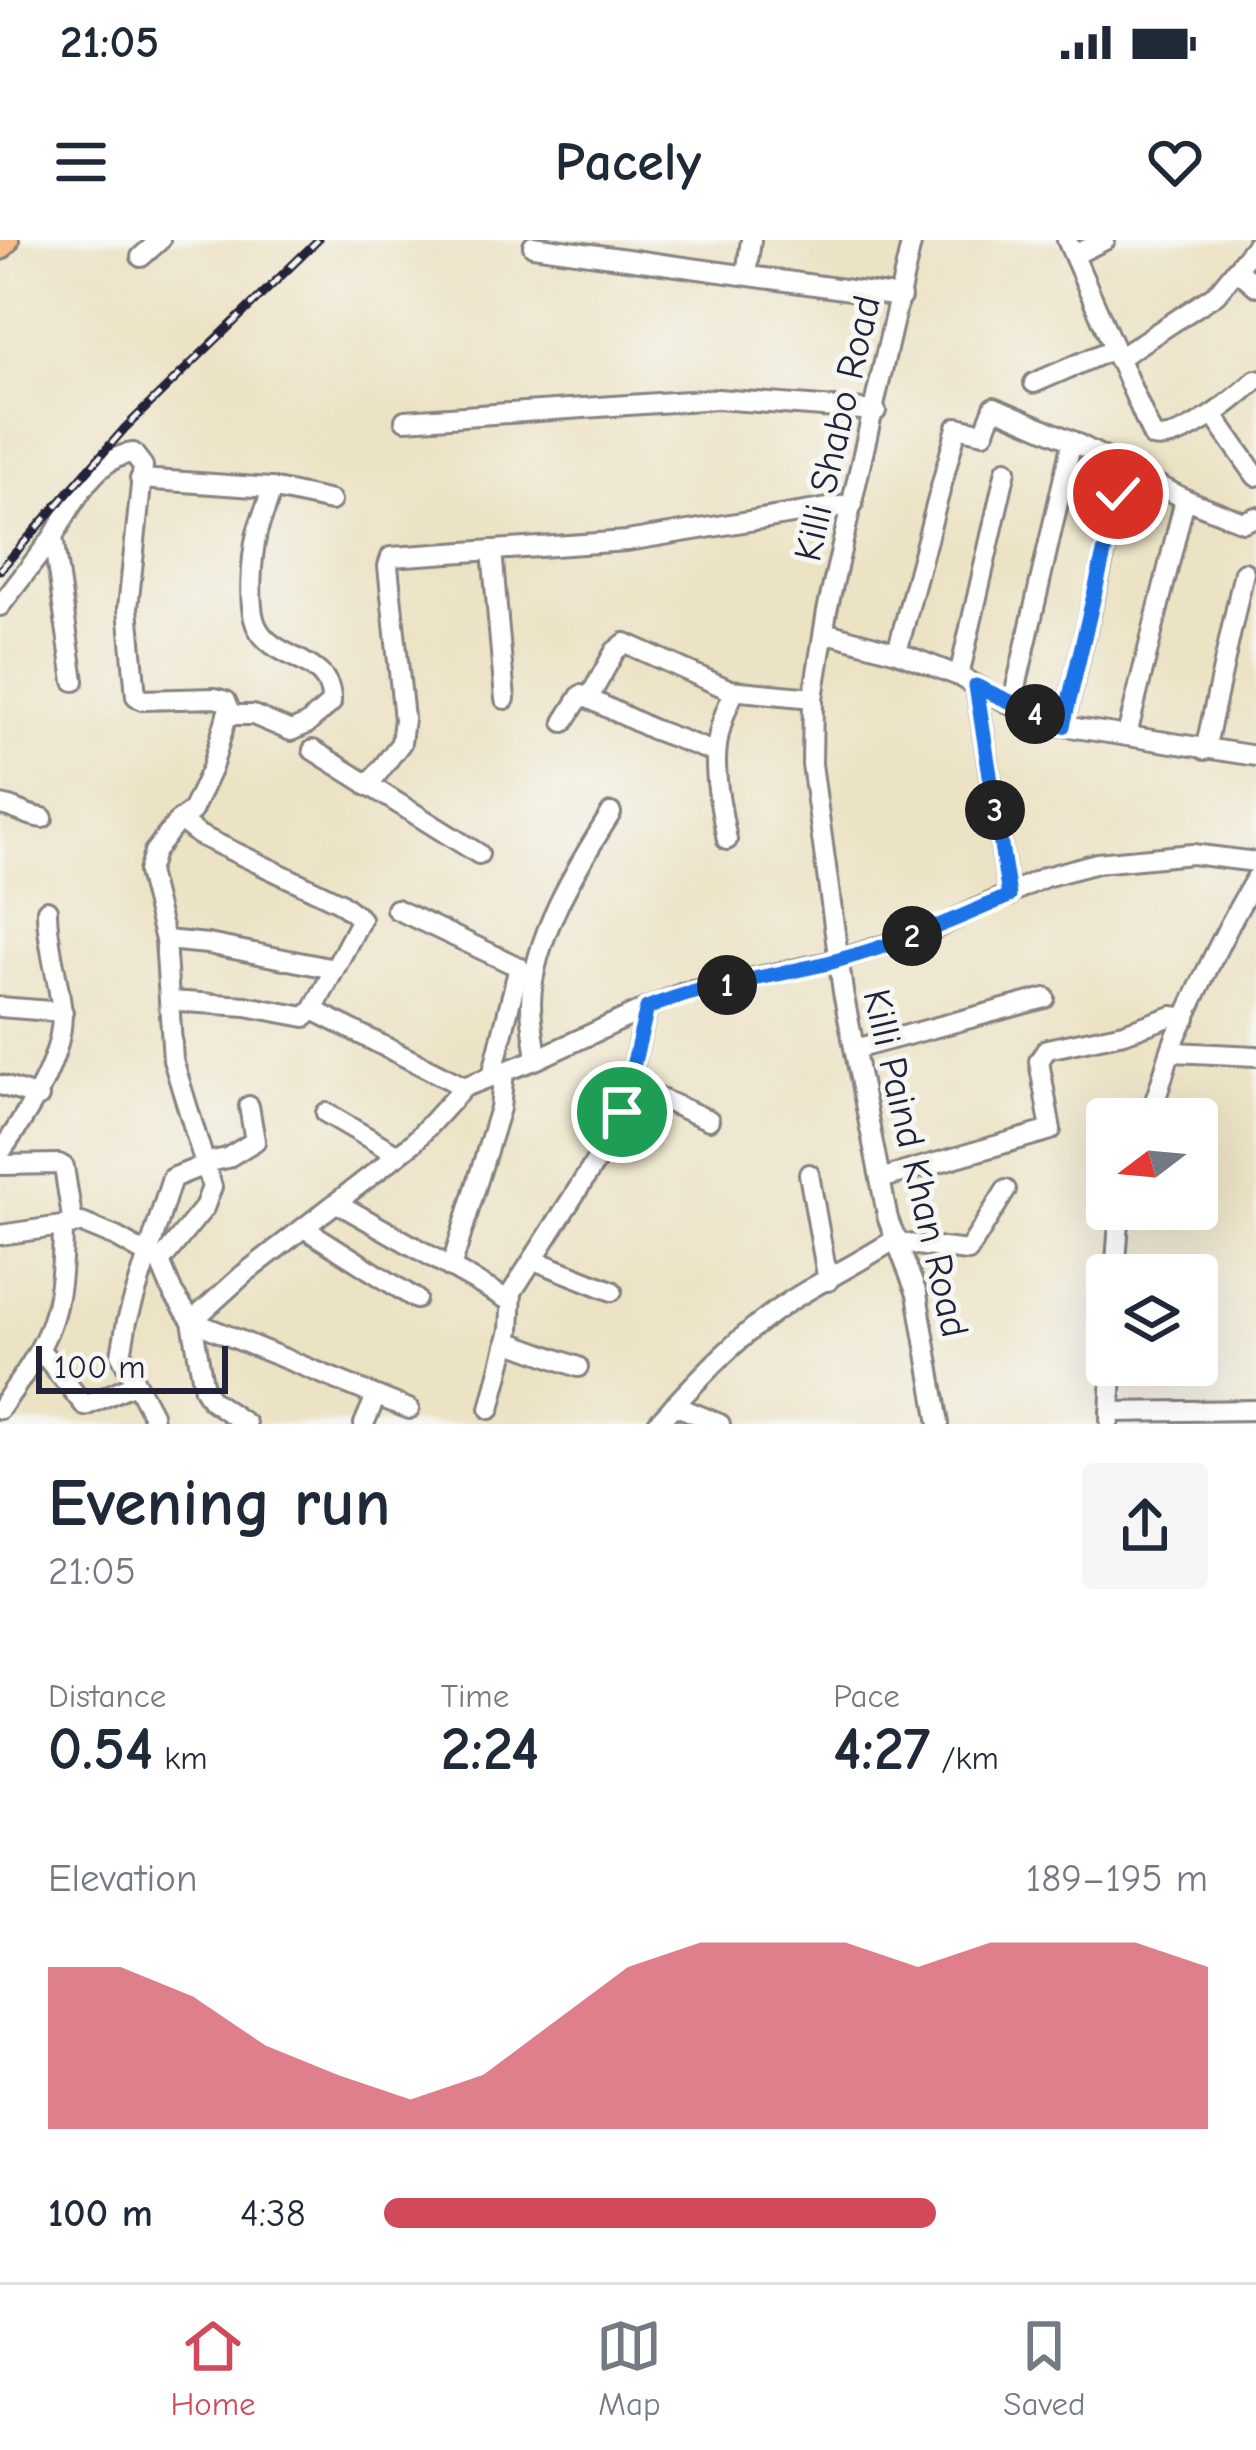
<!DOCTYPE html>
<meta charset="utf-8">
<style>
:root{--surface:#fff;--page:#f6f6f7;--text:#1f2937;--muted:#747a83;--line:#e0e1e3;--accent:#d1495b}
body{margin:0;font-family:"Comic Neue",sans-serif;background:var(--page);color:var(--text);height:100vh;display:flex;flex-direction:column;font-size:45px;white-space:nowrap}
*{box-sizing:border-box;margin:0}
p{font-size:39px;color:var(--muted)}
.icon{flex:none;width:66px;height:66px;fill:none;stroke:currentColor;stroke-width:2;stroke-linecap:round;stroke-linejoin:round}
.map{position:relative;height:1184px;overflow:hidden}
.details{display:flex;flex-direction:column;background:var(--surface);flex:1}
.details>*{flex:none}
.needle{width:78px;rotate:254deg}
.controls{position:absolute;left:1086px;top:858px;display:grid;gap:24px}
.controls a{display:grid;place-items:center;width:132px;height:132px;border-radius:12px;background:var(--surface);box-shadow:0 12px 48px #0002;font-size:60px}
.scale{position:absolute;left:36px;bottom:30px;width:192px;box-sizing:border-box;padding-left:12px;border:6px solid #22223b;border-top:0;font-size:33px;line-height:42px;white-space:nowrap;color:#22223b;-webkit-text-stroke:9px #f6f6f2;paint-order:stroke}
.pin{position:absolute;display:grid;place-items:center;width:102px;height:102px;color:#fff;margin:-51px;border:6px solid #fff;border-radius:50%;box-shadow:0 3px 12px #0007}
.km{position:absolute;width:60px;height:60px;margin:-30px;border-radius:50%;background:#222;color:#fff;font-size:33px;line-height:60px;text-align:center}
.round{display:grid;place-items:center;flex:none;width:126px;height:126px;border-radius:12px;background:var(--page)}
.head{display:flex;align-items:center;justify-content:space-between;height:204px;padding:0 48px}
h1{font-size:66px;font-weight:800;line-height:90px}
.stats{display:grid;grid-template-columns:repeat(3,1fr);gap:18px;height:204px;padding:12px 48px}
.stats div{display:grid;align-content:center}
.stats b{font-size:60px;font-weight:800}
.stats small{font-size:33px;font-weight:400}
.stats p{font-size:33px}
.chart{height:336px;padding:24px 48px}
.chart p{display:flex;justify-content:space-between}
.chart svg{width:100%;height:216px;margin-top:12px;fill:var(--accent);opacity:.7}
ul{padding:0 48px;list-style:none;font-size:39px}
li{display:grid;grid-template-columns:192px 144px 1fr;align-items:center;height:90px}
li i{height:30px;border-radius:15px;background:var(--accent)}
.status{display:flex;justify-content:space-between;align-items:center;height:84px;padding:0 60px;background:var(--surface);direction:ltr}
.status svg{height:33px;fill:currentColor}
header{display:flex;justify-content:space-between;align-items:center;height:156px;padding:0 48px;background:var(--surface);font-size:54px;font-weight:800}
.dock{display:flex;justify-content:space-around;align-items:center;height:168px;border-top:3px solid var(--line);background:var(--surface);font-size:33px;color:var(--muted)}
.dock a{display:grid;justify-items:center;gap:6px}
.dock .selected{color:var(--accent)}
.map>svg:first-child{display:block}
</style>
<div class="status"><b>21:05</b><svg viewBox="0 0 49 12"><path d="M0 12V9h3v3zM5 12V6h3v6zM10 12V3h3v9zM15 12V0h3v12zM26 1h20v11H26zM47 4h2v5h-2z"/></svg></div>
<header><svg class="icon" aria-label="menu" viewBox="0 0 24 24"><path d="M4 6h16M4 12h16M4 18h16"/></svg>Pacely<svg class="icon" aria-label="heart" viewBox="0 0 24 24"><path d="M12 20l-8-8c-3-5 5-10 8-4 3-6 11-1 8 4z"/></svg></header>
<div class="map">
<svg width="1256" height="1184" viewBox="0 0 1256 1184">
<rect width="100%" height="100%" fill="#f6f6f2"/>
<filter id="ink" filterUnits="userSpaceOnUse"><feTurbulence type="fractalNoise" baseFrequency=".00833" numOctaves="2"/><feDisplacementMap in="SourceGraphic" scale="24" xChannelSelector="R" yChannelSelector="G"/><feConvolveMatrix kernelMatrix="1 2 1 2 8 2 1 2 1" color-interpolation-filters="sRGB"/></filter>
<filter id="wash" filterUnits="userSpaceOnUse"><feTurbulence type="fractalNoise" baseFrequency=".004" numOctaves="4" result="noise"/><feDisplacementMap in="SourceGraphic" scale="48" xChannelSelector="R" yChannelSelector="G"/><feGaussianBlur stdDeviation="2.7" result="paint"/><feColorMatrix in="noise" values="0 0 0 0 0 0 0 0 0 0 0 0 0 0 0 0 0 1.4 0 .05"/><feComposite in="paint" operator="in"/></filter>
<g filter="url(#wash)">
<rect width="100%" height="100%" fill="#ece2c4"/>
</g>
<g filter="url(#ink)">
<g fill="none" stroke-linecap="round" stroke-linejoin="round">
<defs>
<g id="minor">
<path d="M912 0 827 371 813 458 812 524 843 752 888 979 917 1054 939 1184"/>
<path d="M1067 0 1153 197C1181 204 1235 159 1256 140"/>
<path d="M533 6 901 57"/>
<path d="M1074 15 1105 0"/>
<path d="M141 17 160 0"/>
<path d="M1236 29 1256 46"/>
<path d="M746 35 751 0"/>
<path d="M1117 119 1216 54 1256 5"/>
<path d="M1034 143 1113 109"/>
<path d="M1213 175 1256 236"/>
<path d="M405 180 717 159 876 171"/>
<path d="M1072 201 1185 259 1243 282 1256 277"/>
<path d="M140 239 271 248 331 261"/>
<path d="M492 310 505 459"/>
<path d="M0 366 53 297"/>
<path d="M824 392 897 412 959 436 1012 465 1063 486 1256 516"/>
<path d="M897 412 957 187 984 193 994 167 1072 201 1012 465"/>
<path d="M959 436 1006 230"/>
<path d="M74 441 53 297C71 267 94 217 133 213L143 226 128 368 136 456 142 460 215 458 226 461 229 468 212 528 192 571 177 582 154 612 148 632 165 700 173 820 212 947 204 968 160 1022"/>
<path d="M976 446 1009 656"/>
<path d="M589 458 615 411 625 403 730 450 813 458"/>
<path d="M227 475H253L291 491 307 484 331 463C333 416 274 422 257 387 247 367 252 314 257 293 261 277 269 264 271 248"/>
<path d="M564 482 581 455 652 489 714 512"/>
<path d="M1063 486 1125 228"/>
<path d="M1127 495 1185 259"/>
<path d="M313 510 479 614"/>
<path d="M1205 510 1244 332"/>
<path d="M368 546 401 503 404 479 388 326 391 317 627 301 853 264"/>
<path d="M0 565C16 567 25 576 43 578"/>
<path d="M727 600C716 541 706 506 735 451"/>
<path d="M396 669 519 727 492 836"/>
<path d="M165 700 208 704 334 729"/>
<path d="M170 761 246 766 305 777 313 770 361 679 339 662 199 595 180 580"/>
<path d="M0 767 63 772"/>
<path d="M313 770 464 847"/>
<path d="M855 809 1045 758"/>
<path d="M1173 812 1256 816"/>
<path d="M537 819C535 801 531 781 531 763 532 699 578 625 611 573"/>
<path d="M0 845 39 857"/>
<path d="M629 845 709 880"/>
<path d="M326 873 398 915"/>
<path d="M1147 879C1162 851 1165 818 1179 790 1203 739 1226 687 1256 638"/>
<path d="M0 913C26 876 68 813 61 765 57 733 47 703 47 670"/>
<path d="M204 923 227 918 255 901 249 866"/>
<path d="M0 925 59 924 64 927 73 984"/>
<path d="M809 934 828 1041"/>
<path d="M880 939 1051 890 1039 821 1047 809 1124 793 1172 776 1186 778"/>
<path d="M337 963 510 1061"/>
<path d="M304 988 416 1059"/>
<path d="M0 995 82 983 116 997 160 1022 173 1053 192 1081 204 1149 211 1160 246 1184"/>
<path d="M899 1003 968 1011 1006 950"/>
<path d="M534 1020 612 1051"/>
<path d="M451 1028 500 868 504 832"/>
<path d="M1115 1035 1120 969"/>
<path d="M507 1101 578 1127"/>
<path d="M41 1111 85 1166 134 1144"/>
<path d="M674 1165 720 1184"/>
<path d="M0 1169C52 1096 62 1077 63 986"/>
<path d="M409 1169 192 1081 244 1034 413 903 464 847 537 819 647 768 683 753 839 720 934 689 1045 637 1097 623 1192 614 1256 622"/>
<path d="M490 1169 510 1090 512 1052 610 899 622 872 647 768"/>
<path d="M1110 1172 1256 1170"/>
<path d="M1110 1180 1112 1125"/>
<path d="M153 1184 152 1174 121 1115 127 1081 172 938 205 925"/>
<path d="M364 1184 376 1156"/>
<path d="M657 1184C699 1138 745 1088 798 1056 831 1036 865 1019 897 998"/>
</g>
<path id="major" d="M0 7 6 0"/>
</defs>
<!-- minor casing -->
<use href="#minor" stroke="#878280" stroke-width="24"/>
<!-- major casing -->
<use href="#major" stroke="#878280" stroke-width="30"/>
<!-- minor -->
<use href="#minor" stroke="#fff" stroke-width="18"/>
<!-- major -->
<use href="#major" stroke="#f7bd88" stroke-width="24"/>
<defs>
<path id="rail" d="M0 330 125 188 318 0"/>
</defs>
<!-- rail casing -->
<use href="#rail" stroke="#22223b" stroke-width="9"/>
<!-- rail -->
<use href="#rail" stroke="#f6f6f2" stroke-width="4.5" stroke-dasharray="14" stroke-linecap="butt"/>
</g>
</g>
<g fill="none" stroke-linecap="round" stroke-linejoin="round" filter="url(#ink)">
<defs>
<path id="route" d="M622 872 647 768C707 743 773 738 835 721 895 705 952 681 1009 656L976 446 1063 486 1118 254"/>
</defs>
<!-- route casing -->
<use href="#route" stroke="#fff" stroke-width="24"/>
<!-- route -->
<use href="#route" stroke="#1a73e8" stroke-width="15"/>
</g>
<g text-anchor="middle" stroke-width="10" stroke-linejoin="round" paint-order="stroke">
<!-- street labels -->
<g font-size="39" fill="#22223b" stroke="#f6f6f2">
<text transform="translate(836 188) rotate(-77)" y="14">Killi Shabo Road</text>
<text transform="translate(917 923) rotate(77)" y="14">Killi Paind Khan Road</text>
</g>
</g>
</svg>
<div class="controls">
<a><svg class="needle" viewBox="-14 -14 28 28"><path d="M0-13l5 13h-10z" fill="#e53935"/><path d="M0 13l5-13h-10z" fill="#747a83"/></svg></a>
<a><svg class="icon" aria-label="layers" viewBox="0 0 24 24"><path d="M12 4l9 5-9 5-9-5zM3 14l9 5 9-5"/></svg></a>
</div>
<div class="scale">100 m</div>
<div class="pin" style="left:622px;top:872px;background:#1e9e55"><svg class="icon" aria-label="arrive" viewBox="0 0 24 24"><path d="M6 21V4h12l-3 4 3 4H6"/></svg></div>
<div class="pin" style="left:1118px;top:254px;background:#d93025"><svg class="icon" aria-label="check" viewBox="0 0 24 24"><path d="M5 12l5 5 9-10"/></svg></div>
<b class="km" style="left:727px;top:745px">1</b>
<b class="km" style="left:912px;top:696px">2</b>
<b class="km" style="left:995px;top:570px">3</b>
<b class="km" style="left:1035px;top:474px">4</b>
</div>
<section class="details">
<div class="head"><div><h1>Evening run</h1><p>21:05</p></div><a class="round"><svg class="icon" aria-label="share" viewBox="0 0 24 24"><path d="M12 15V3M7 8l5-5 5 5M5 13v7h14v-7"/></svg></a></div>
<div class="stats">
<div><p>Distance</p><b>0.54<small> km</small></b></div>
<div><p>Time</p><b>2:24</b></div>
<div><p>Pace</p><b>4:27<small> /km</small></b></div>
</div>
<div class="chart"><p><span>Elevation</span>189–195 m</p>
<svg viewBox="0 0 160 44" preserveAspectRatio="none"><path d="M0 44V11L10 11L20 17L30 27L40 33L50 38L60 33L70 22L80 11L90 6L100 6L110 6L120 11L130 6L140 6L150 6L160 11V44z"/></svg>
</div>
<ul>
<li><b>100 m</b>4:38<i style="width:67%"></i></li>
</ul>
</section>
<nav class="dock">
<a class="selected"><svg class="icon" aria-label="home" viewBox="0 0 24 24"><path d="M3 11l9-7 9 7M6 9v11h12V9"/></svg>Home</a>
<a><svg class="icon" aria-label="map" viewBox="0 0 24 24"><path d="M3 6l6-2 6 2 6-2v14l-6 2-6-2-6 2zM9 4v14M15 6v14"/></svg>Map</a>
<a><svg class="icon" aria-label="saved" viewBox="0 0 24 24"><path d="M7 4h10v16l-5-4-5 4z"/></svg>Saved</a>
</nav>
